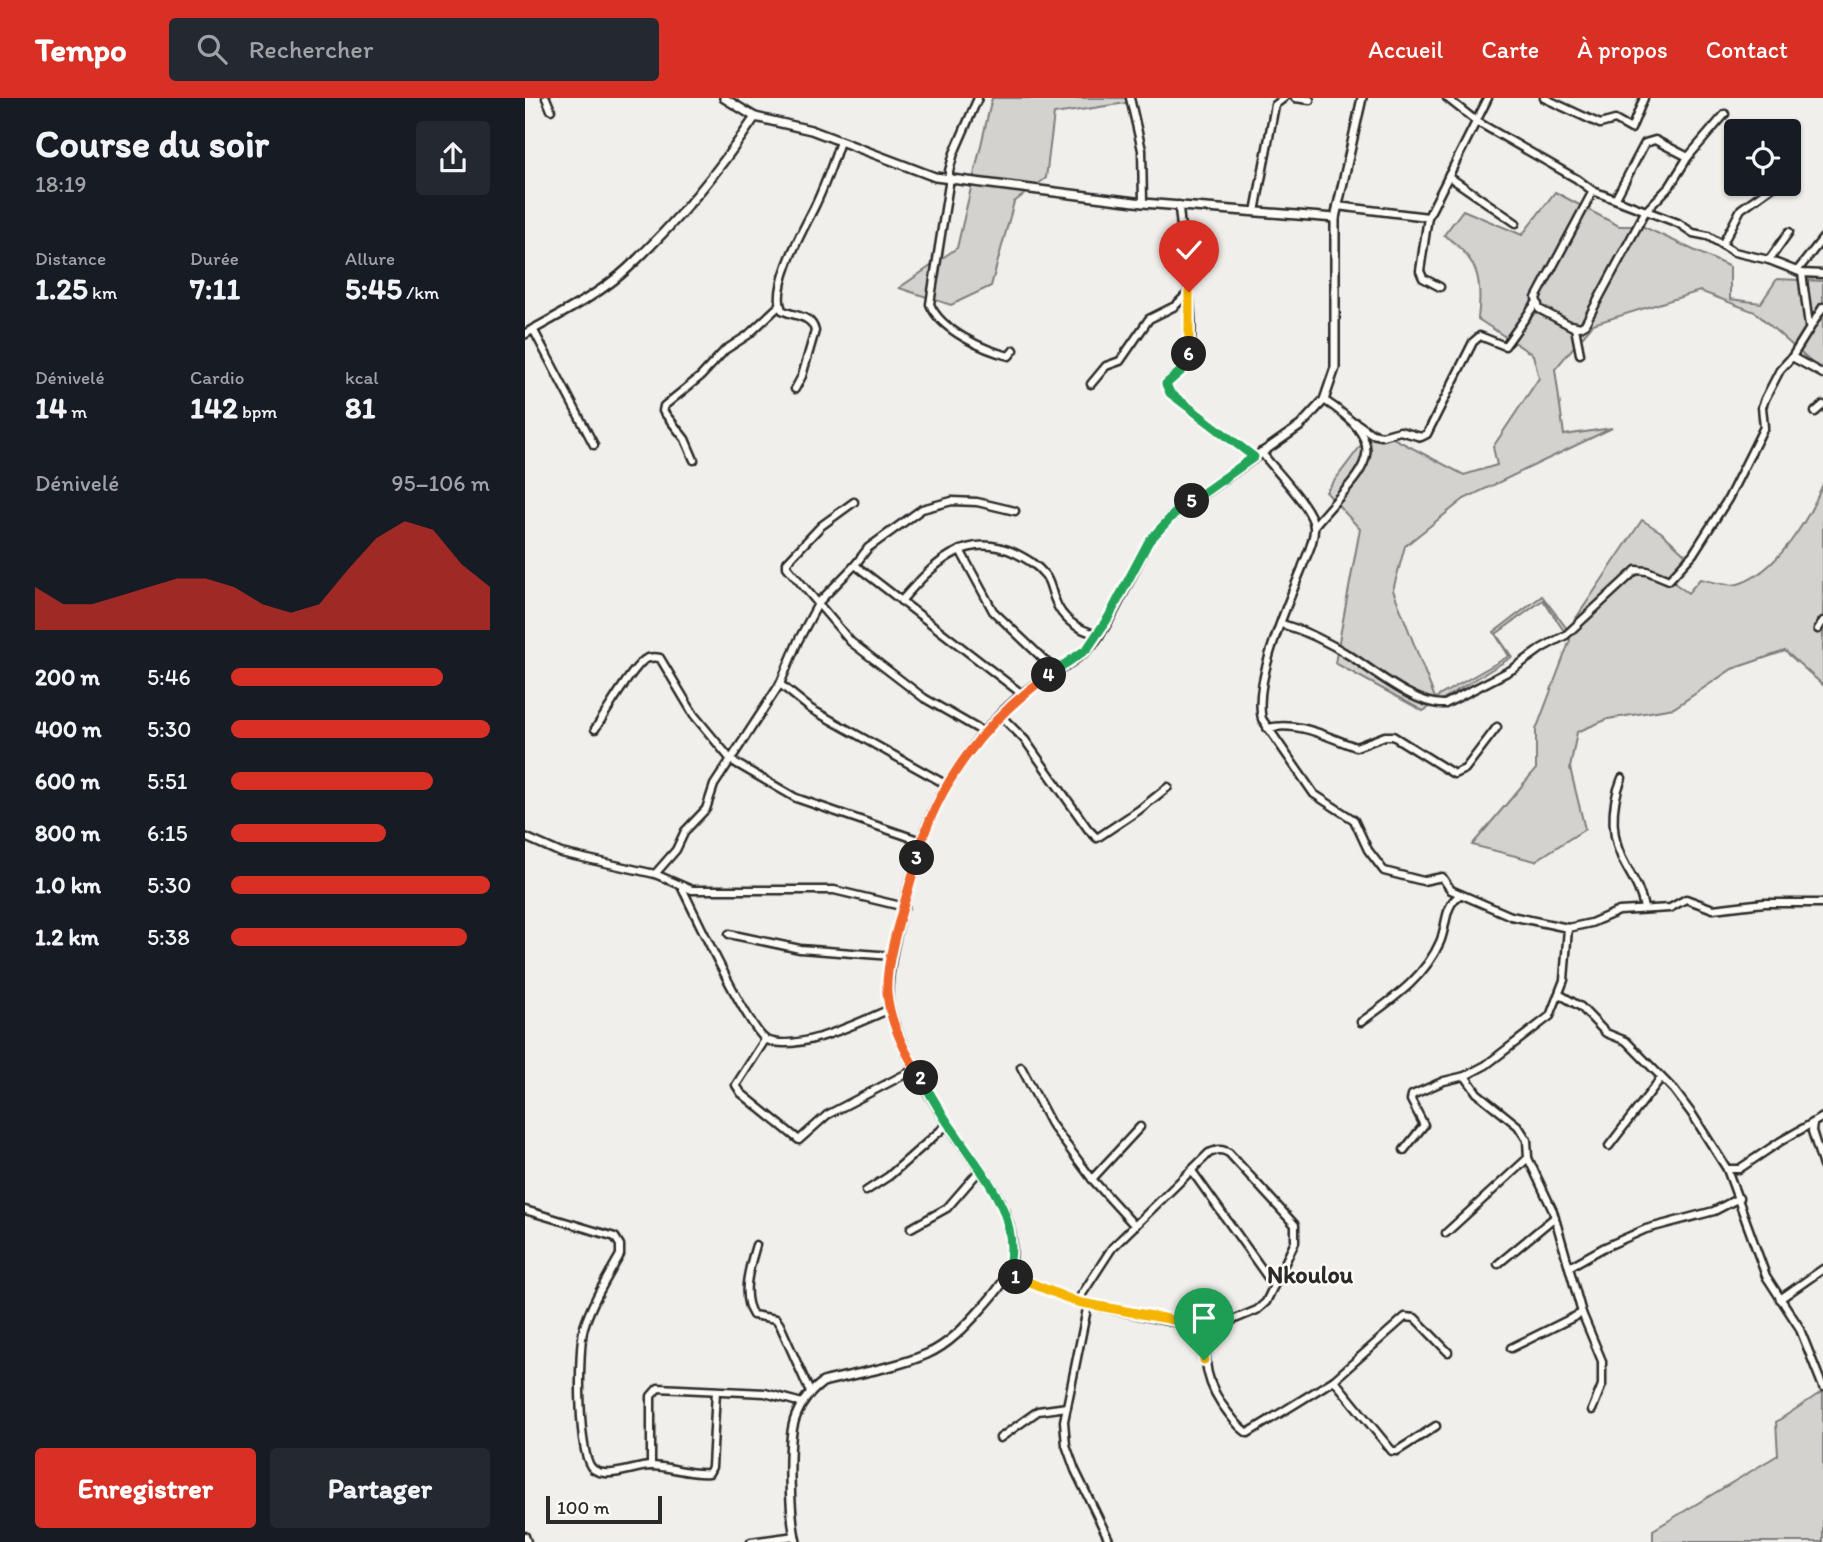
<!DOCTYPE html>
<html lang="fr">
<meta charset="utf-8">
<style>
:root{--surface:#171b24;--page:#242831;--text:#f1f3f6;--muted:#9ea1a6;--accent:#d93025}
body{margin:0;font-family:Itim,sans-serif;background:var(--page);color:var(--text);height:100vh;display:flex;flex-direction:column;font-size:26px;white-space:nowrap}
*{box-sizing:border-box;margin:0}
p{font-size:23px;color:var(--muted)}
.icon{flex:none;width:38px;height:38px;fill:none;stroke:currentColor;stroke-width:2;stroke-linecap:round;stroke-linejoin:round}
.map{position:relative;flex:1;overflow:hidden}
.sheet{display:flex;flex-direction:column;background:var(--surface);width:525px}
.sheet>*{flex:none}
.tools{position:absolute;left:1199px;top:21px;display:grid;gap:14px}
.tools a{display:grid;place-items:center;width:77px;height:77px;border-radius:7px;background:var(--surface);box-shadow:0 2px 5px #0004;font-size:35px}
.scale{position:absolute;left:21px;bottom:18px;width:116px;box-sizing:border-box;padding-left:7px;border:4px solid #2b2b2b;border-top:0;font-size:19px;line-height:24px;white-space:nowrap;color:#2b2b2b;-webkit-text-stroke:5px #fdfcf7;paint-order:stroke}
.pin{position:absolute;display:grid;place-items:center;width:60px;height:60px;color:#fff;margin:-72px -30px;border-radius:50% 50% 50% 0;rotate:-45deg;box-shadow:0 0 7px #0007}
.pin .icon{rotate:45deg}
.km{position:absolute;width:35px;height:35px;margin:-18px;border-radius:50%;background:#222;color:#fff;font-size:19px;line-height:35px;text-align:center}
.round{display:grid;place-items:center;flex:none;width:74px;height:74px;border-radius:7px;background:var(--page)}
.overview{display:flex;align-items:center;justify-content:space-between;height:119px;padding:0 35px}
h1{font-size:38px;font-weight:800;line-height:52px}
.stats{display:grid;grid-template-columns:repeat(3,1fr);gap:10px;height:119px;padding:7px 35px}
.stats div{display:grid;align-content:center}
.stats b{font-size:30px;font-weight:800}
.stats small{font-size:19px;font-weight:400}
.stats p{font-size:19px}
.chart{height:196px;padding:14px 35px}
.chart p{display:flex;justify-content:space-between}
.chart svg{width:100%;height:126px;margin-top:7px;fill:var(--accent);opacity:.7}
.button{display:flex;gap:14px;margin-top:auto;padding:14px 35px}
.button a{flex:1;height:80px;border-radius:7px;background:var(--accent);color:#fff;font-size:28px;font-weight:800;line-height:80px;text-align:center}
.button a+a{background:var(--page);color:var(--text)}
ul{padding:0 35px;list-style:none;font-size:23px}
li{display:grid;grid-template-columns:112px 84px 1fr;align-items:center;height:52px}
li i{height:18px;border-radius:9px;background:var(--accent)}
header{display:flex;align-items:center;gap:42px;box-sizing:border-box;height:98px;padding:0 35px;background:var(--accent);color:#fff}
header strong{font-size:33px}
nav{display:flex;gap:38px;margin-inline-start:auto;font-size:24px}
.search{width:490px;height:63px;background:var(--page);display:flex;align-items:center;gap:18px;box-sizing:border-box;padding:0 24px;border-radius:7px;color:var(--muted);font-size:26px}
main{display:flex;flex:1;min-height:0}
.map>svg:first-child{display:block}
</style>
<header>
<strong>Tempo</strong>
<div class="search"><svg class="icon" aria-label="search" viewBox="0 0 24 24"><circle cx="10" cy="10" r="6"/><path d="M15 15l6 6"/></svg>Rechercher</div>
<nav><a>Accueil</a><a>Carte</a><a>À propos</a><a>Contact</a></nav>
</header>
<main>
<section class="sheet">
<div class="overview"><div><h1>Course du soir</h1><p>18:19</p></div><a class="round"><svg class="icon" aria-label="share" viewBox="0 0 24 24"><path d="M12 15V3M7 8l5-5 5 5M5 13v7h14v-7"/></svg></a></div>
<div class="stats">
<div><p>Distance</p><b>1.25<small> km</small></b></div>
<div><p>Durée</p><b>7:11</b></div>
<div><p>Allure</p><b>5:45<small> /km</small></b></div>
</div>
<div class="stats">
<div><p>Dénivelé</p><b>14<small> m</small></b></div>
<div><p>Cardio</p><b>142<small> bpm</small></b></div>
<div><p>kcal</p><b>81</b></div>
</div>
<div class="chart"><p><span>Dénivelé</span>95–106 m</p>
<svg viewBox="0 0 160 44" preserveAspectRatio="none"><path d="M0 44V29L10 35L20 35L30 32L40 29L50 26L60 26L70 29L80 35L90 38L100 35L110 23L120 12L130 6L140 9L150 21L160 29V44z"/></svg>
</div>
<ul>
<li><b>200 m</b>5:46<i style="width:82%"></i></li>
<li><b>400 m</b>5:30<i style="width:100%"></i></li>
<li><b>600 m</b>5:51<i style="width:78%"></i></li>
<li><b>800 m</b>6:15<i style="width:60%"></i></li>
<li><b>1.0 km</b>5:30<i style="width:100%"></i></li>
<li><b>1.2 km</b>5:38<i style="width:91%"></i></li>
</ul>
<div class="button"><a>Enregistrer</a><a>Partager</a></div>
</section>
<div class="map">
<svg width="1298" height="1444" viewBox="0 0 1298 1444">
<rect width="100%" height="100%" fill="#f0efeb"/>
<filter id="ink" filterUnits="userSpaceOnUse"><feTurbulence type="fractalNoise" baseFrequency=".0143" numOctaves="2"/><feDisplacementMap in="SourceGraphic" scale="14" xChannelSelector="R" yChannelSelector="G"/><feConvolveMatrix kernelMatrix="1 2 1 2 8 2 1 2 1" color-interpolation-filters="sRGB"/></filter>
<g filter="url(#ink)">
<!-- green -->
<g fill="#d3d2cf" stroke="#7f7e7d" stroke-width="2">
<path d="M467 0H608L607 4 529 16 521 80 489 104 466 188 426 207 374 190 432 150Z"/>
<path d="M1030 94 1094 128H1117L1205 169V201L1236 205 1252 181 1298 183V275L1230 214 1175 193 1068 226 1030 271 1039 337 1087 330 939 401 880 448 868 492 910 600 984 558 969 534 1017 498 1043 532 1117 422 1136 434 1160 456 1149 485 1163 495 1175 481C1186 483 1203 489 1213 486 1251 475 1284 421 1298 386V587L1260 553 1207 571 1149 610 1083 621 1052 634 1045 670 1060 731 1010 763 947 747 1011 671V632L1045 542 1018 502 971 536 987 559 898 613 810 565 835 431 801 394 849 330 939 377 972 367 968 349 1014 280 1008 257 953 221C958 180 953 161 919 137L938 112 997 137Z"/>
<path d="M1298 1293V1444H1128V1432L1253 1357 1251 1324Z"/>
</g>
<g fill="none" stroke-linecap="round" stroke-linejoin="round">
<defs>
<g id="minor">
<path d="M21 0 26 12"/>
<path d="M453 0 429 55 424 73V86L405 206C415 232 459 252 484 258L489 252"/>
<path d="M605 0 617 52 618 105"/>
<path d="M770 0 785 2"/>
<path d="M922 0 951 23 1052 81 1068 93 1153 125 1168 135 1183 138 1209 154 1244 162 1277 175 1298 176"/>
<path d="M1019 0 1075 26 1090 22 1106 31 1119 0"/>
<path d="M923 78 991 125"/>
<path d="M1091 100 1120 45 1130 42 1163 59"/>
<path d="M654 107C655 143 677 239 660 267 655 275 647 279 641 286L645 295 729 359"/>
<path d="M812 108 903 119"/>
<path d="M730 114 750 7 759 0"/>
<path d="M1197 147 1216 111 1251 86"/>
<path d="M1244 162 1264 134"/>
<path d="M1272 173 1298 140"/>
<path d="M1277 175 1284 228"/>
<path d="M915 189 898 180 895 173 903 119 963 0"/>
<path d="M1047 227 1055 229 1060 226 1120 114 1145 88 1163 59 1200 16"/>
<path d="M8 231 69 347"/>
<path d="M1055 256 1050 230 1014 211 1011 200 1068 93"/>
<path d="M1267 259 1298 276"/>
<path d="M566 286 581 268 595 263 624 221 650 208 664 194"/>
<path d="M270 291 277 278 290 233C286 216 269 219 257 212 246 188 278 132 289 110 297 94 310 60 315 43"/>
<path d="M1290 314 1298 307"/>
<path d="M830 324 847 336 857 338 875 333 896 339 902 336 948 244 955 238 980 248 1011 205"/>
<path d="M736 354C749 371 788 410 789 429 790 443 781 458 777 470 762 508 728 583 737 621L789 696 829 722 843 752 859 773 898 783 917 779 926 792 986 818 1043 830 1066 825 1094 813 1145 810 1161 801 1188 811 1239 805H1298"/>
<path d="M169 362 160 341 138 313 139 308 176 278 200 252 223 237 255 207"/>
<path d="M329 404 296 428 262 464V469L326 544 399 600 460 635"/>
<path d="M789 428C833 374 876 352 799 302"/>
<path d="M435 452 468 513 531 573"/>
<path d="M330 467 497 596"/>
<path d="M376 503C407 468 440 431 490 455 502 461 511 466 520 477 526 485 526 493 530 502 537 522 553 532 574 537"/>
<path d="M757 526C781 533 805 545 827 559 850 574 892 608 920 606L988 571 1017 550 1041 537 1111 472 1122 473 1144 482 1168 456 1203 401 1239 329 1237 309 1240 301 1255 272 1267 259 1298 209"/>
<path d="M1293 531 1298 523"/>
<path d="M255 586 286 611 422 687"/>
<path d="M475 617 500 642 563 731 572 740 614 712 643 689"/>
<path d="M742 630C776 623 801 639 831 649L860 638H868L929 676 940 671 972 629"/>
<path d="M70 631C82 614 104 574 119 562 124 559 130 559 135 560L169 617 207 663 271 700 396 743"/>
<path d="M1097 680C1085 709 1085 742 1102 770 1110 784 1116 794 1119 810"/>
<path d="M0 739 36 755 130 776 167 792H309L380 809"/>
<path d="M130 776 151 752 160 733 181 711 189 687 255 586 273 543 294 504 330 467 343 450 397 411 427 403 452 404 490 413"/>
<path d="M156 788C168 812 225 935 242 942 273 955 335 924 365 911"/>
<path d="M204 836 275 851 367 858"/>
<path d="M1034 896 1056 909 1081 935 1101 943 1149 992 1167 1016 1202 1071 1241 1178 1274 1229 1298 1289"/>
<path d="M836 924C866 902 899 881 915 844 922 828 919 807 935 797"/>
<path d="M240 942 211 987 216 995 274 1042 302 1017 390 971"/>
<path d="M496 969 526 1026 567 1081 610 1128"/>
<path d="M940 978 952 995 993 1028 1002 1042 1003 1060 1028 1113 1057 1215 1077 1263V1287L1067 1312"/>
<path d="M1288 1025 1287 1033 1298 1068"/>
<path d="M1084 1048 1136 980"/>
<path d="M879 1052 899 1027 886 1002 887 997 919 983 940 978 961 967 1025 918 1039 882 1043 830"/>
<path d="M1202 1071H1214L1256 1043 1298 1019"/>
<path d="M667 1073 749 1188"/>
<path d="M567 1081 615 1029"/>
<path d="M341 1093 364 1078 423 1026"/>
<path d="M0 1112 90 1139 95 1147V1157C82 1180 67 1204 59 1229 53 1249 52 1359 68 1371 82 1382 110 1368 126 1368 145 1368 164 1377 184 1375L187 1369 191 1293"/>
<path d="M386 1130 422 1110 455 1072"/>
<path d="M921 1135 1003 1060"/>
<path d="M231 1147C225 1168 215 1197 228 1217L251 1221 255 1227 285 1294"/>
<path d="M973 1166 1030 1119"/>
<path d="M1044 1169 1078 1150 1121 1131 1189 1113 1214 1100"/>
<path d="M482 1175 552 1204 643 1223 681 1228 698 1226 732 1212 741 1204 770 1144V1127L704 1055C696 1050 692 1052 684 1055L587 1150 552 1204"/>
<path d="M1255 1201 1298 1171"/>
<path d="M563 1206 539 1323 541 1347 550 1372 585 1444"/>
<path d="M681 1228C679 1265 680 1286 704 1316 710 1323 715 1331 723 1335L809 1282 880 1219 890 1220 923 1254"/>
<path d="M986 1250 1057 1215"/>
<path d="M809 1282 867 1353H872L911 1328"/>
<path d="M475 1340 513 1313 542 1309"/>
<path d="M126 1368V1298L133 1290 240 1295 277 1305"/>
<path d="M0 1438 2 1444"/>
<path d="M226 1444 270 1438"/>
</g>
<g id="tertiary">
<path d="M199 0 230 19"/>
<path d="M0 236C35 216 74 197 103 170 151 125 194 73 230 19L286 32 410 79 618 105 810 120"/>
<path d="M271 1444C265 1418 261 1341 271 1318 277 1303 285 1294 298 1284 332 1275 370 1270 402 1256 423 1247 441 1228 456 1211 470 1196 486 1178 487 1156 490 1107 449 1066 424 1027 401 993 376 952 365 912 355 877 386 781 397 743 412 692 456 631 496 597 517 580 543 569 563 551 584 531 609 470 624 443L649 416 775 328 799 302 810 270V120L837 0"/>
</g>
</defs>
<!-- minor casing -->
<use href="#minor" stroke="#2b2b2b" stroke-width="11"/>
<!-- tertiary casing -->
<use href="#tertiary" stroke="#2b2b2b" stroke-width="12"/>
<!-- minor -->
<use href="#minor" stroke="#fdfcf7" stroke-width="6"/>
<!-- tertiary -->
<use href="#tertiary" stroke="#fdfcf7" stroke-width="7"/>
</g>
</g>
<g fill="none" stroke-linecap="round" stroke-linejoin="round" filter="url(#ink)">
<defs>
<path id="split-1" d="M491 1179 552 1204 681 1228 679 1262"/>
<path id="split-2" d="M396 980C407 999 417 1018 430 1035 458 1077 499 1121 482 1175L491 1179"/>
<path id="split-3" d="M392 760C383 797 360 858 362 894 364 923 381 956 396 980"/>
<path id="split-4" d="M392 760C411 686 462 621 524 577"/>
<path id="split-5" d="M524 577 562 551 583 520 624 443 649 416 667 403"/>
<path id="split-6" d="M664 256 656 273 641 286 645 295 729 359 667 403"/>
<path id="split-7" d="M664 194V256"/>
</defs>
<!-- split-1 casing -->
<use href="#split-1" stroke="#fff" stroke-width="14"/>
<!-- split-2 casing -->
<use href="#split-2" stroke="#fff" stroke-width="14"/>
<!-- split-3 casing -->
<use href="#split-3" stroke="#fff" stroke-width="14"/>
<!-- split-4 casing -->
<use href="#split-4" stroke="#fff" stroke-width="14"/>
<!-- split-5 casing -->
<use href="#split-5" stroke="#fff" stroke-width="14"/>
<!-- split-6 casing -->
<use href="#split-6" stroke="#fff" stroke-width="14"/>
<!-- split-7 casing -->
<use href="#split-7" stroke="#fff" stroke-width="14"/>
<!-- split-1 -->
<use href="#split-1" stroke="#f5b400" stroke-width="9"/>
<!-- split-2 -->
<use href="#split-2" stroke="#22a559" stroke-width="9"/>
<!-- split-3 -->
<use href="#split-3" stroke="#f0652b" stroke-width="9"/>
<!-- split-4 -->
<use href="#split-4" stroke="#f0652b" stroke-width="9"/>
<!-- split-5 -->
<use href="#split-5" stroke="#22a559" stroke-width="9"/>
<!-- split-6 -->
<use href="#split-6" stroke="#22a559" stroke-width="9"/>
<!-- split-7 -->
<use href="#split-7" stroke="#f5b400" stroke-width="9"/>
</g>
<g text-anchor="middle" stroke-width="5" stroke-linejoin="round" paint-order="stroke">
<!-- quarter labels -->
<g font-size="24" font-weight="bold" fill="#2b2b2b" stroke="#fdfcf7">
<text x="785" y="1185">Nkoulou</text>
</g>
</g>
</svg>
<div class="tools">
<a><svg class="icon" aria-label="locate" viewBox="0 0 24 24"><circle cx="12" cy="12" r="6"/><path d="M12 2v4M12 18v4M2 12h4M18 12h4"/></svg></a>
</div>
<div class="scale">100 m</div>
<div class="pin" style="left:679px;top:1262px;background:#1e9e55"><svg class="icon" aria-label="arrive" viewBox="0 0 24 24"><path d="M6 21V4h12l-3 4 3 4H6"/></svg></div>
<div class="pin" style="left:664px;top:194px;background:#d93025"><svg class="icon" aria-label="check" viewBox="0 0 24 24"><path d="M5 12l5 5 9-10"/></svg></div>
<b class="km" style="left:491px;top:1179px">1</b>
<b class="km" style="left:396px;top:980px">2</b>
<b class="km" style="left:392px;top:760px">3</b>
<b class="km" style="left:524px;top:577px">4</b>
<b class="km" style="left:667px;top:403px">5</b>
<b class="km" style="left:664px;top:256px">6</b>
</div>
</main>
